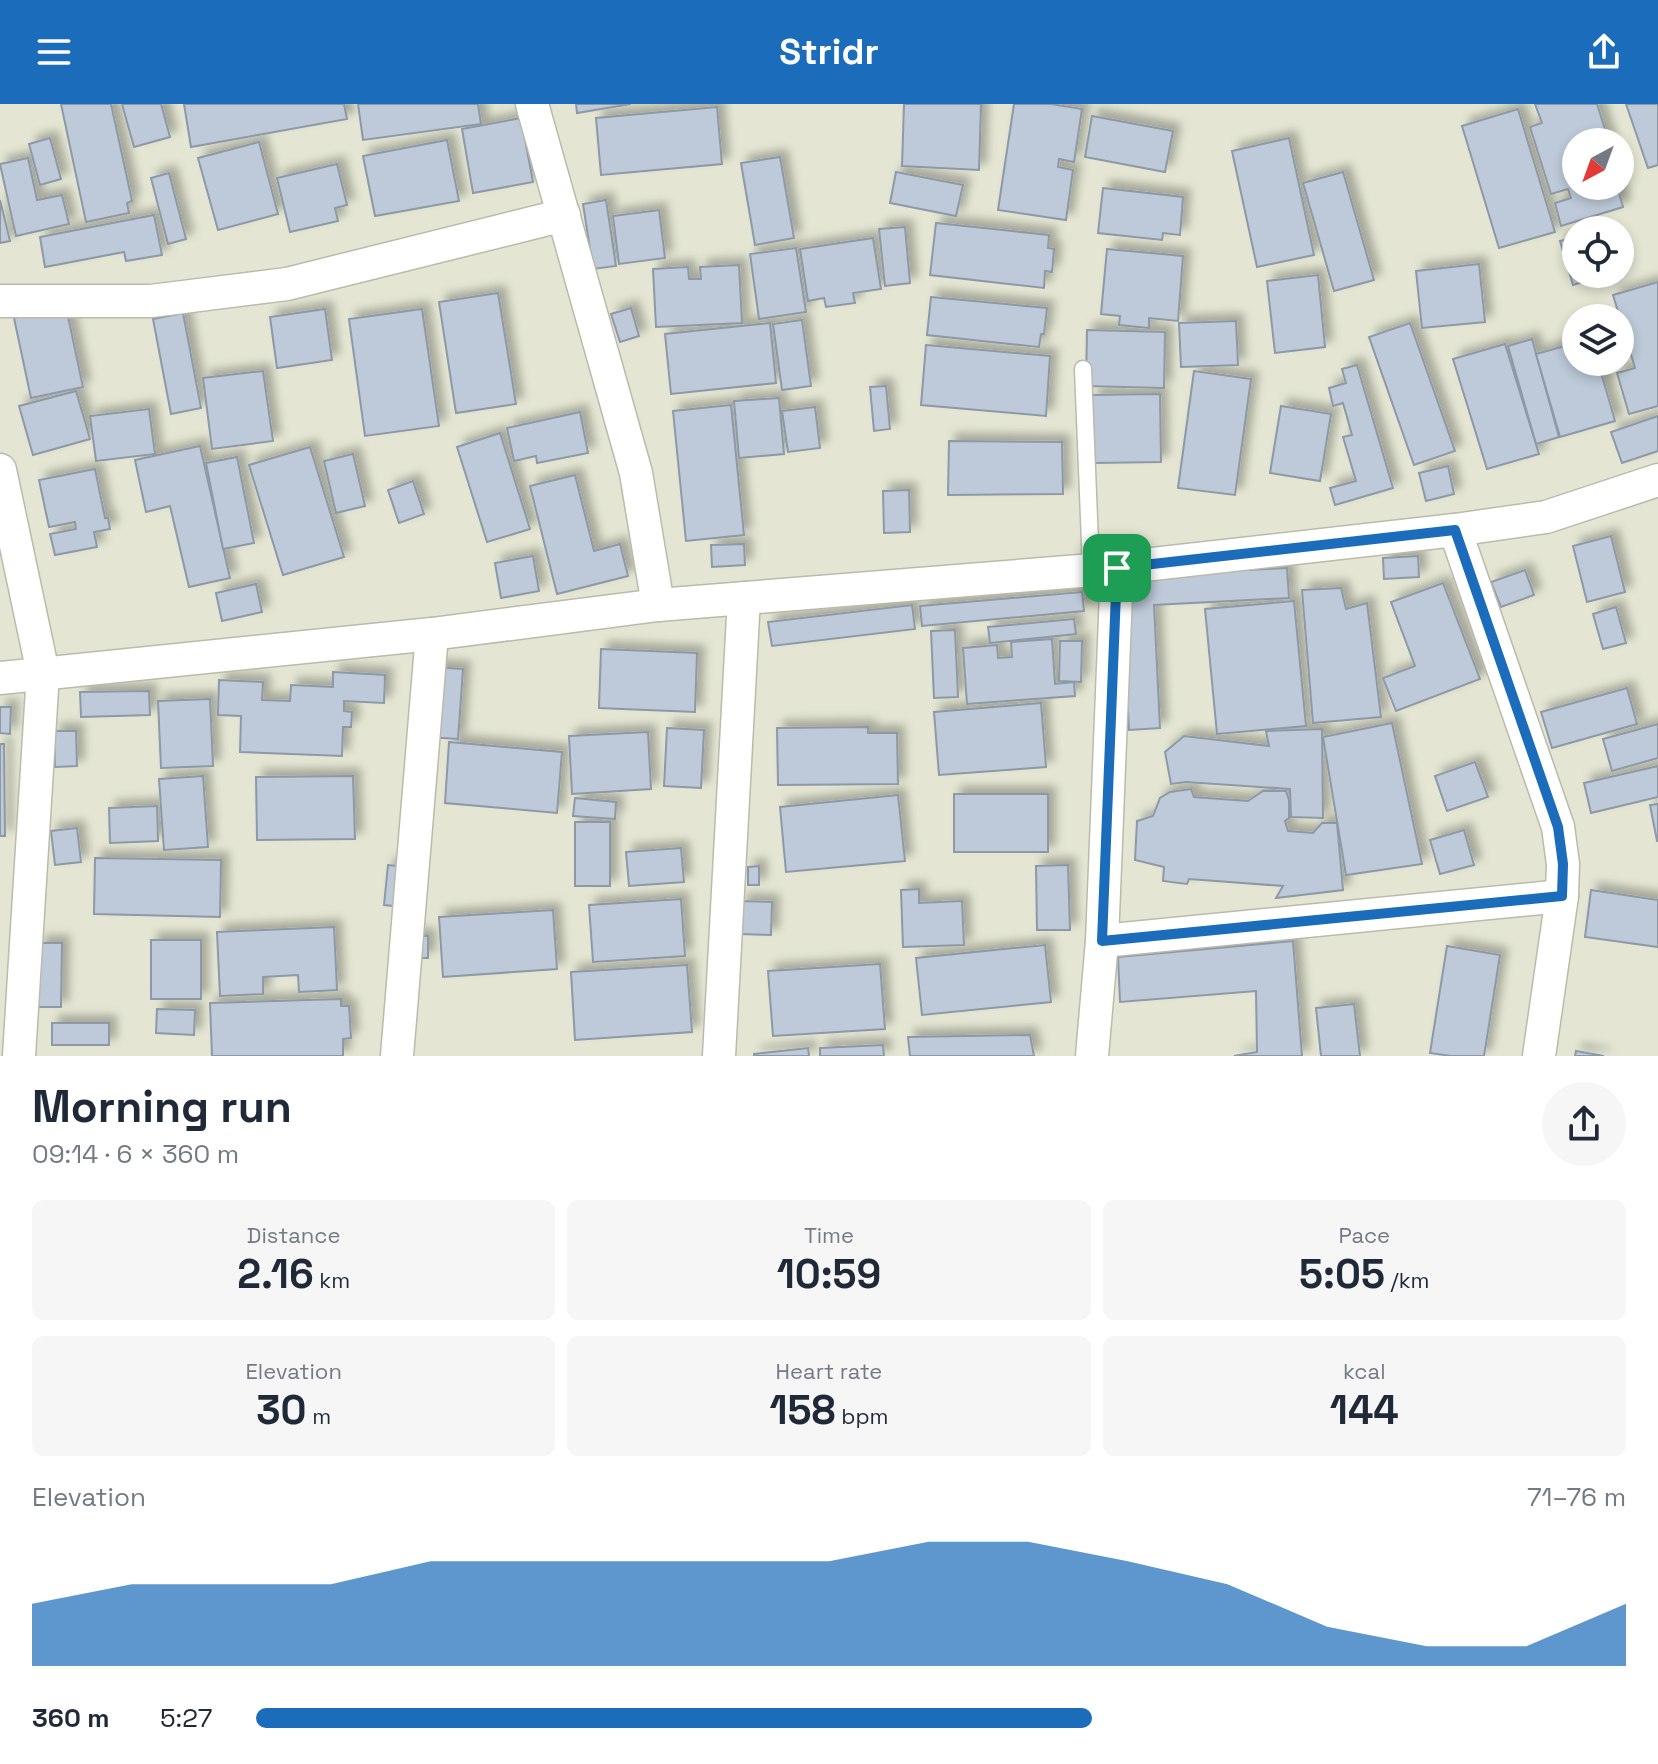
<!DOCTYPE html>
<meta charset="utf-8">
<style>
:root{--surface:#fff;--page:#f6f6f7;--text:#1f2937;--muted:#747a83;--accent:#1b6cba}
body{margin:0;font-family:"Space Grotesk",sans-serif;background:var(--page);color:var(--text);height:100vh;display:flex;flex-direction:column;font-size:30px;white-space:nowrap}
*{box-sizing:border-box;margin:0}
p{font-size:26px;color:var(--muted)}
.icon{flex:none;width:44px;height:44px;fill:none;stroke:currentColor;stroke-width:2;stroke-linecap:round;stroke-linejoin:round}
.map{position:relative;height:952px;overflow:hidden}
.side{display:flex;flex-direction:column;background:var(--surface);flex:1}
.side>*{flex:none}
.needle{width:52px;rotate:221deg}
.fabs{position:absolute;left:1562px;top:24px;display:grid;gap:16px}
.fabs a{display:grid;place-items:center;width:72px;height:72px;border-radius:50%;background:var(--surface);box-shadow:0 4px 12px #0003;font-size:40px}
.pin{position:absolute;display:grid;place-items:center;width:68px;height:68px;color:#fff;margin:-34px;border-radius:16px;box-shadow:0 4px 12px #0006}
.round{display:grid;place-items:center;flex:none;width:84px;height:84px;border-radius:42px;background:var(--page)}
.headline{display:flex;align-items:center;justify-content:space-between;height:136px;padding:0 32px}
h1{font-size:44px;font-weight:600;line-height:60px}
.metrics{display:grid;grid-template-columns:repeat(3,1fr);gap:12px;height:136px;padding:8px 32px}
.metrics div{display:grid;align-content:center;border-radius:12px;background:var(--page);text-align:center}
.metrics b{font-size:40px;font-weight:600}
.metrics small{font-size:22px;font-weight:400}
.metrics p{font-size:22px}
.chart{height:224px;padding:16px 32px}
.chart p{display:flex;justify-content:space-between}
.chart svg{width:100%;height:144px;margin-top:8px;fill:var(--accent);opacity:.7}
ul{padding:0 32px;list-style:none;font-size:26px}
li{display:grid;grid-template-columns:128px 96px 1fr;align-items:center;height:60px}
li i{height:20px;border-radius:10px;background:var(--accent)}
header{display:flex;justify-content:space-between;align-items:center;height:104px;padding:0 32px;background:var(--accent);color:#fff;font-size:36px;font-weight:600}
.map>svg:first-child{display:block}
</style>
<header><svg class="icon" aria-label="menu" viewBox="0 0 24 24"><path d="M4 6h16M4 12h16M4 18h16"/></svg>Stridr<svg class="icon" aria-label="share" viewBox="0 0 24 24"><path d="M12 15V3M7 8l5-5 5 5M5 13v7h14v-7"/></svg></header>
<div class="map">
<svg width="1658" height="952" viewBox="0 0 1658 952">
<defs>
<filter id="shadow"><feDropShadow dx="7" dy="-7" stdDeviation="4" flood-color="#0004"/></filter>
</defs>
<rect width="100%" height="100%" fill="#e4e6d3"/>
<!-- building -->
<g fill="#becad9" stroke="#8d99a7" stroke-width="2" filter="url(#shadow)">
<path d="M61 0H111L132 97 127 99 129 109 86 118Z"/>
<path d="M122 0H161L170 33 134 43Z"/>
<path d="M184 0H344L347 15 191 43Z"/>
<path d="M358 0H478L481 20 363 36Z"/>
<path d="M576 0H631L577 9Z"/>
<path d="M904 0H981L979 66 902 62Z"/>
<path d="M1014 0H1051L1082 5 1074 58 1059 55 1058 63 1073 66 1066 116 998 106Z"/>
<path d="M1535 0H1597L1609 38H1576V82H1603L1604 85 1617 82 1623 103 1561 122 1555 99 1571 94 1568 85 1551 90 1530 23 1542 19Z"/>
<path d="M1626 0H1658V61L1648 64Z"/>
<path d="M717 3 722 60 601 71 596 14Z"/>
<path d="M1518 5 1555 128 1499 144 1462 22Z"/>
<path d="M1092 12 1173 27 1165 68 1085 53Z"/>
<path d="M521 14 533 78 473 89 462 25Z"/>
<path d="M50 34 61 75 40 81 29 40Z"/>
<path d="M1289 34 1314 151 1257 163 1232 47Z"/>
<path d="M447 36 459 97 375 112 363 52Z"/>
<path d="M259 38 278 110 218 126 198 54Z"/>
<path d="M780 53 794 134 755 141 741 59Z"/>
<path d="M28 54 37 96 62 91 69 120 16 132 0 60Z"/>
<path d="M337 60 347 101 335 104 338 117 290 128 277 74Z"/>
<path d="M896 68 963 81 956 112 890 99Z"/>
<path d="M1343 68 1374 176 1334 187 1303 79Z"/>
<path d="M169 69 186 135 168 140 151 74Z"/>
<path d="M1103 84 1183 93 1180 131 1163 129 1162 136 1098 129Z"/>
<path d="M0 96 10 137 0 139Z"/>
<path d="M606 96 616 162 593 165 583 100Z"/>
<path d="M659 106 665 154 619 160 613 112Z"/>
<path d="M154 111 162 151 126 157 124 148 45 163 40 133Z"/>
<path d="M936 119 1049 131 1048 144 1054 145 1052 168 1045 167 1044 184 930 171Z"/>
<path d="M905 123 910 179 885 182 879 125Z"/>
<path d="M1576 133V170H1609L1573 181 1560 137Z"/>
<path d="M873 134 881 185 853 189 855 199 826 203 824 194 808 197 800 145Z"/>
<path d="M796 144 806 208 759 215 750 150Z"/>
<path d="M1107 145 1183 152 1178 217 1149 214V224L1119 221 1120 212 1101 210Z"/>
<path d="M1479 160 1485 218 1422 224 1416 167Z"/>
<path d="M739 161 742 219 656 223 653 165 688 163 689 175H701L700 163Z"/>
<path d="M1318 171 1325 243 1275 249 1267 177Z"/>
<path d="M1658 178V302L1629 310 1617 269 1635 264 1613 191Z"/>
<path d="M498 189 516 300 456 309 439 198Z"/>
<path d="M931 193 1047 204 1044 230H1041L1039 243 927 231Z"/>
<path d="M66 203 83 283 31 294 14 214Z"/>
<path d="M631 204 639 232 620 238 611 210Z"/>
<path d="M325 205 332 256 277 264 270 213Z"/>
<path d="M422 205 439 322 365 332 349 215Z"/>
<path d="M183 209 201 304 171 310 153 215Z"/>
<path d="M802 216 811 282 782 286 773 220Z"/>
<path d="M1236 217 1238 261 1181 263 1179 219Z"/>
<path d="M770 219 776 279 671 290 665 230Z"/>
<path d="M1410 219 1455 347 1414 361 1369 233Z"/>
<path d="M1087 226 1165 228 1164 284 1086 282Z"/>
<path d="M1532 235 1559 333 1536 340 1508 242Z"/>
<path d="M1576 239V258H1598L1615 317 1560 333 1536 250Z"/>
<path d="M1505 240 1539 350 1487 365 1453 255Z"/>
<path d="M926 241 1050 252 1046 312 921 301Z"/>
<path d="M1357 261 1393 384 1335 401 1330 384 1356 377 1343 333 1352 331 1343 299 1333 302 1329 284 1346 279 1342 265Z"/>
<path d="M263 267 273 337 212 345 203 274Z"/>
<path d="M1194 267 1251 275 1235 391 1178 384Z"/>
<path d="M886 282 890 325 874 327 870 283Z"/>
<path d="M76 287 90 335 33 351 19 302Z"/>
<path d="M1160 290 1161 358 1094 359 1092 291Z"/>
<path d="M779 294 784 350 739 354 734 297Z"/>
<path d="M731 301 744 431 686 437 673 307Z"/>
<path d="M1281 302 1331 310 1320 377 1270 369Z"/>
<path d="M815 303 820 344 788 348 782 307Z"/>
<path d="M149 305 155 350 96 357 90 312Z"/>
<path d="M580 308 588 349 537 359 536 352 514 357 507 324Z"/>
<path d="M1658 312V347L1622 359 1611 328Z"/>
<path d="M500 329 530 425 487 438 457 343Z"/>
<path d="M949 337 1062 338 1063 390 948 391Z"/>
<path d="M200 342 230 474 189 483 170 402 146 408 135 356Z"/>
<path d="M310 343 344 453 283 471 249 361Z"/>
<path d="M353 350 365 402 336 409 324 357Z"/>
<path d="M237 353 254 439 223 445 206 359Z"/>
<path d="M1448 362 1454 390 1426 397 1419 369Z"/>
<path d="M95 365 105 414H108L110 425 94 428 97 443 55 451 50 430 76 425 75 418 49 423 39 376Z"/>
<path d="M575 371 594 447 620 440 628 472 557 490 530 382Z"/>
<path d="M413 377 424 410 399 419 388 386Z"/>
<path d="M909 386 910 428 884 429 883 387Z"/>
<path d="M1611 432 1625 488 1587 498 1573 442Z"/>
<path d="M744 440 745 461 712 463 711 441Z"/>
<path d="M533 452 539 487 501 494 495 459Z"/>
<path d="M1418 452 1419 473 1384 475 1383 454Z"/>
<path d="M1287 464 1289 494 1154 501 1160 624 1129 626 1121 472Z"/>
<path d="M1525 466 1534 491 1501 503 1491 478Z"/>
<path d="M1443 479 1480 575 1396 607 1383 574 1415 562 1391 498Z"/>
<path d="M256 480 262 508 222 517 216 489Z"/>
<path d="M1341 484 1346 505 1367 499 1381 613 1313 619 1302 486Z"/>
<path d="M1082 488 1084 507 922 522 920 502Z"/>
<path d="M1294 497 1306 622 1217 630 1205 505Z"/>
<path d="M912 501 915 525 772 542 768 518Z"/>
<path d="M1616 503 1626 539 1603 545 1593 510Z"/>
<path d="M1074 515 1076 530 990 539 988 523Z"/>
<path d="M955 526 958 593 934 594 931 527Z"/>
<path d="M1052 535 1055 580 1074 578 1075 592 967 600 963 544 997 541 998 554 1012 553 1011 538Z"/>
<path d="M1060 537H1082L1081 578 1059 577Z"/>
<path d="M601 545 697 549 695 608 599 604Z"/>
<path d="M431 563 463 565 458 635 427 633Z"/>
<path d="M333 568 385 571 384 599 344 597V607L352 608 351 623H343L342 652 240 648 241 612 218 611 219 576 263 578 262 596 290 597 291 581 333 583Z"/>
<path d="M1627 584 1637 620 1552 644 1541 608Z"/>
<path d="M149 587 150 611 81 613 80 588Z"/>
<path d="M210 595 213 662 161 664 158 597Z"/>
<path d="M1041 599 1046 663 939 671 934 608Z"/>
<path d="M0 603H11L10 630 0 629Z"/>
<path d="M1392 619 1422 760 1346 771 1323 633Z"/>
<path d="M1658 620V654L1612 667 1603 635Z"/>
<path d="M868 623V629H897L898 680 778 681 777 624Z"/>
<path d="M667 624 704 626 701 684 664 682Z"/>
<path d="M1322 625 1323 714 1291 713 1290 685 1186 678 1171 680 1165 648 1184 632 1269 642 1266 627Z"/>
<path d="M54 627H76L77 662 55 663Z"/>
<path d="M648 628 651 685 572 690 569 632Z"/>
<path d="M449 638 562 648 557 709 445 699Z"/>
<path d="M0 640H4L5 732H0Z"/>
<path d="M1475 658 1488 693 1447 707 1435 672Z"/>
<path d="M1658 662V693L1591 709 1584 679Z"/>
<path d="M203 672 208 743 164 746 159 675Z"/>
<path d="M353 672 355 735 257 736 256 673Z"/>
<path d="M1191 685 1194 693 1248 697 1263 687H1286L1289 696V714L1285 717 1288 727 1313 729 1322 719H1337L1343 786 1276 794 1283 782 1189 775 1187 780 1163 777 1164 763 1135 756 1137 717 1153 712 1160 694 1170 688Z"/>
<rect x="954" y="690" width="94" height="58"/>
<path d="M898 691 905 757 786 768 780 703Z"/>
<path d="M575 694 616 698 615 715 573 712Z"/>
<path d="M1658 700V737H1657L1650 701Z"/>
<path d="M157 702 158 737 110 739 109 704Z"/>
<rect x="575" y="718" width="35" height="64"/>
<path d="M77 724 81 758 55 761 51 727Z"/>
<path d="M1464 726 1474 761 1440 770 1430 736Z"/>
<path d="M681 744 684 778 629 782 626 748Z"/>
<path d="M95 754 221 756 220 813 94 810Z"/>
<path d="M388 761 407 763 403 803 384 801Z"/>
<path d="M1068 761 1070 826H1037L1036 762Z"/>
<path d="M759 762V781H748V763Z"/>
<path d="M919 785V799L962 797 964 841 903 843 901 786Z"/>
<path d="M1591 786 1658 796V843L1585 833Z"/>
<path d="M681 795 685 852 593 858 589 801Z"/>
<path d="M741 797 772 798 771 831 740 830Z"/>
<path d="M553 806 557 865 443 873 439 813Z"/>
<path d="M334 823 337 886 299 888 298 871 263 873V890L220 892 217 828Z"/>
<rect x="411" y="832" width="17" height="22"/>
<rect x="151" y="836" width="50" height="59"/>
<path d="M1293 837 1302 952H1234L1257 948 1256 887 1120 898 1118 853Z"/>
<path d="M39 839H62L61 903H38Z"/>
<path d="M1045 841 1051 898 922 911 916 854Z"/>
<path d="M1447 842 1500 851 1484 952H1451L1430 949Z"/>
<path d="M880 860 885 925 773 932 768 867Z"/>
<path d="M687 861 692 928 575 936 571 868Z"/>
<path d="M341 895V902H349L351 934 343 935V952H212L210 899Z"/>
<path d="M1354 900 1360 952H1321L1316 904Z"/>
<path d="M157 905 195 906 194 931 156 929Z"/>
<rect x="52" y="919" width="57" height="22"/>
<path d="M1030 931 1034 952H910L908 933Z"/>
<path d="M883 941 884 952H820V944Z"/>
<path d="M808 944 809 952H754V950Z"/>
<path d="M1576 947 1604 952H1575Z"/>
</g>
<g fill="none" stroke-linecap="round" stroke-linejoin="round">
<defs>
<path id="service" d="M1083 265 1091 464"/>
<g id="minor">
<path d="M532 0 636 369 658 501"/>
<path d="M0 197H151L287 180 564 111"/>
<path d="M0 366 43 569 19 952"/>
<path d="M1455 426 1558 723 1563 760 1562 792 1539 952"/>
<path d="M0 574 432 530 658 501 1117 464 1455 426 1546 413 1658 376"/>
<path d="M1102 837 1562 792"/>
<path d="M397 952 432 530"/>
<path d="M719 952 744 494"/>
<path d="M1092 952 1102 837 1117 464"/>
</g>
</defs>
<!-- service casing -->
<use href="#service" stroke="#babbaa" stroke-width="19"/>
<!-- minor casing -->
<use href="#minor" stroke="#babbaa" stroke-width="35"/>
<!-- service -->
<use href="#service" stroke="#fff" stroke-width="16"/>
<!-- minor -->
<use href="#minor" stroke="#fff" stroke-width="32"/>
</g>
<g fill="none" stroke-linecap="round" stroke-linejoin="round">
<defs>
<path id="route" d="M1455 426 1558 723 1563 760 1562 792 1102 837 1117 464Z"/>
</defs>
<!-- route casing -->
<use href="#route" stroke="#fff" stroke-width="16"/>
<!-- route -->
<use href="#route" stroke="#1b6cba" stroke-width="10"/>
</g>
</svg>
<div class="fabs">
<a><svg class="needle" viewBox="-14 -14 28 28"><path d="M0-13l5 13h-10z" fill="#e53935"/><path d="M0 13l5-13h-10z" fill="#747a83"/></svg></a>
<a><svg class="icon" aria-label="locate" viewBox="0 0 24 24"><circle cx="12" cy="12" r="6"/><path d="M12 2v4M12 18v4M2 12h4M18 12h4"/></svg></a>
<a><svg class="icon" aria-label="layers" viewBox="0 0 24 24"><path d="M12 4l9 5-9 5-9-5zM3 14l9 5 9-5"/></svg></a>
</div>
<div class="pin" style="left:1117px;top:464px;background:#1e9e55"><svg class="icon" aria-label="arrive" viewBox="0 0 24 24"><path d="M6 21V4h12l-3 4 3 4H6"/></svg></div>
</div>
<section class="side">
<div class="headline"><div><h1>Morning run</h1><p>09:14 · 6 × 360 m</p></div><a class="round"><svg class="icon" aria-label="share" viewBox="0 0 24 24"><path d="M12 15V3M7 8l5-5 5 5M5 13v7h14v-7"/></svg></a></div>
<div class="metrics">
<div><p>Distance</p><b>2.16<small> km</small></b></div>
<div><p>Time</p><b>10:59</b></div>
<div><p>Pace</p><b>5:05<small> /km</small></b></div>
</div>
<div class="metrics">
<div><p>Elevation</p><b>30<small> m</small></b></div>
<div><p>Heart rate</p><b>158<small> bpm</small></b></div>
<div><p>kcal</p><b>144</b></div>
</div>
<div class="chart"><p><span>Elevation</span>71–76 m</p>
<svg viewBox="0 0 160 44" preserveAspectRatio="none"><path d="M0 44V25L10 19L20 19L30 19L40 12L50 12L60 12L70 12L80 12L90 6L100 6L110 12L120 19L130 32L140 38L150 38L160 25V44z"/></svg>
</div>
<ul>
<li><b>360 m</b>5:27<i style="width:61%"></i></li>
</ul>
</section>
